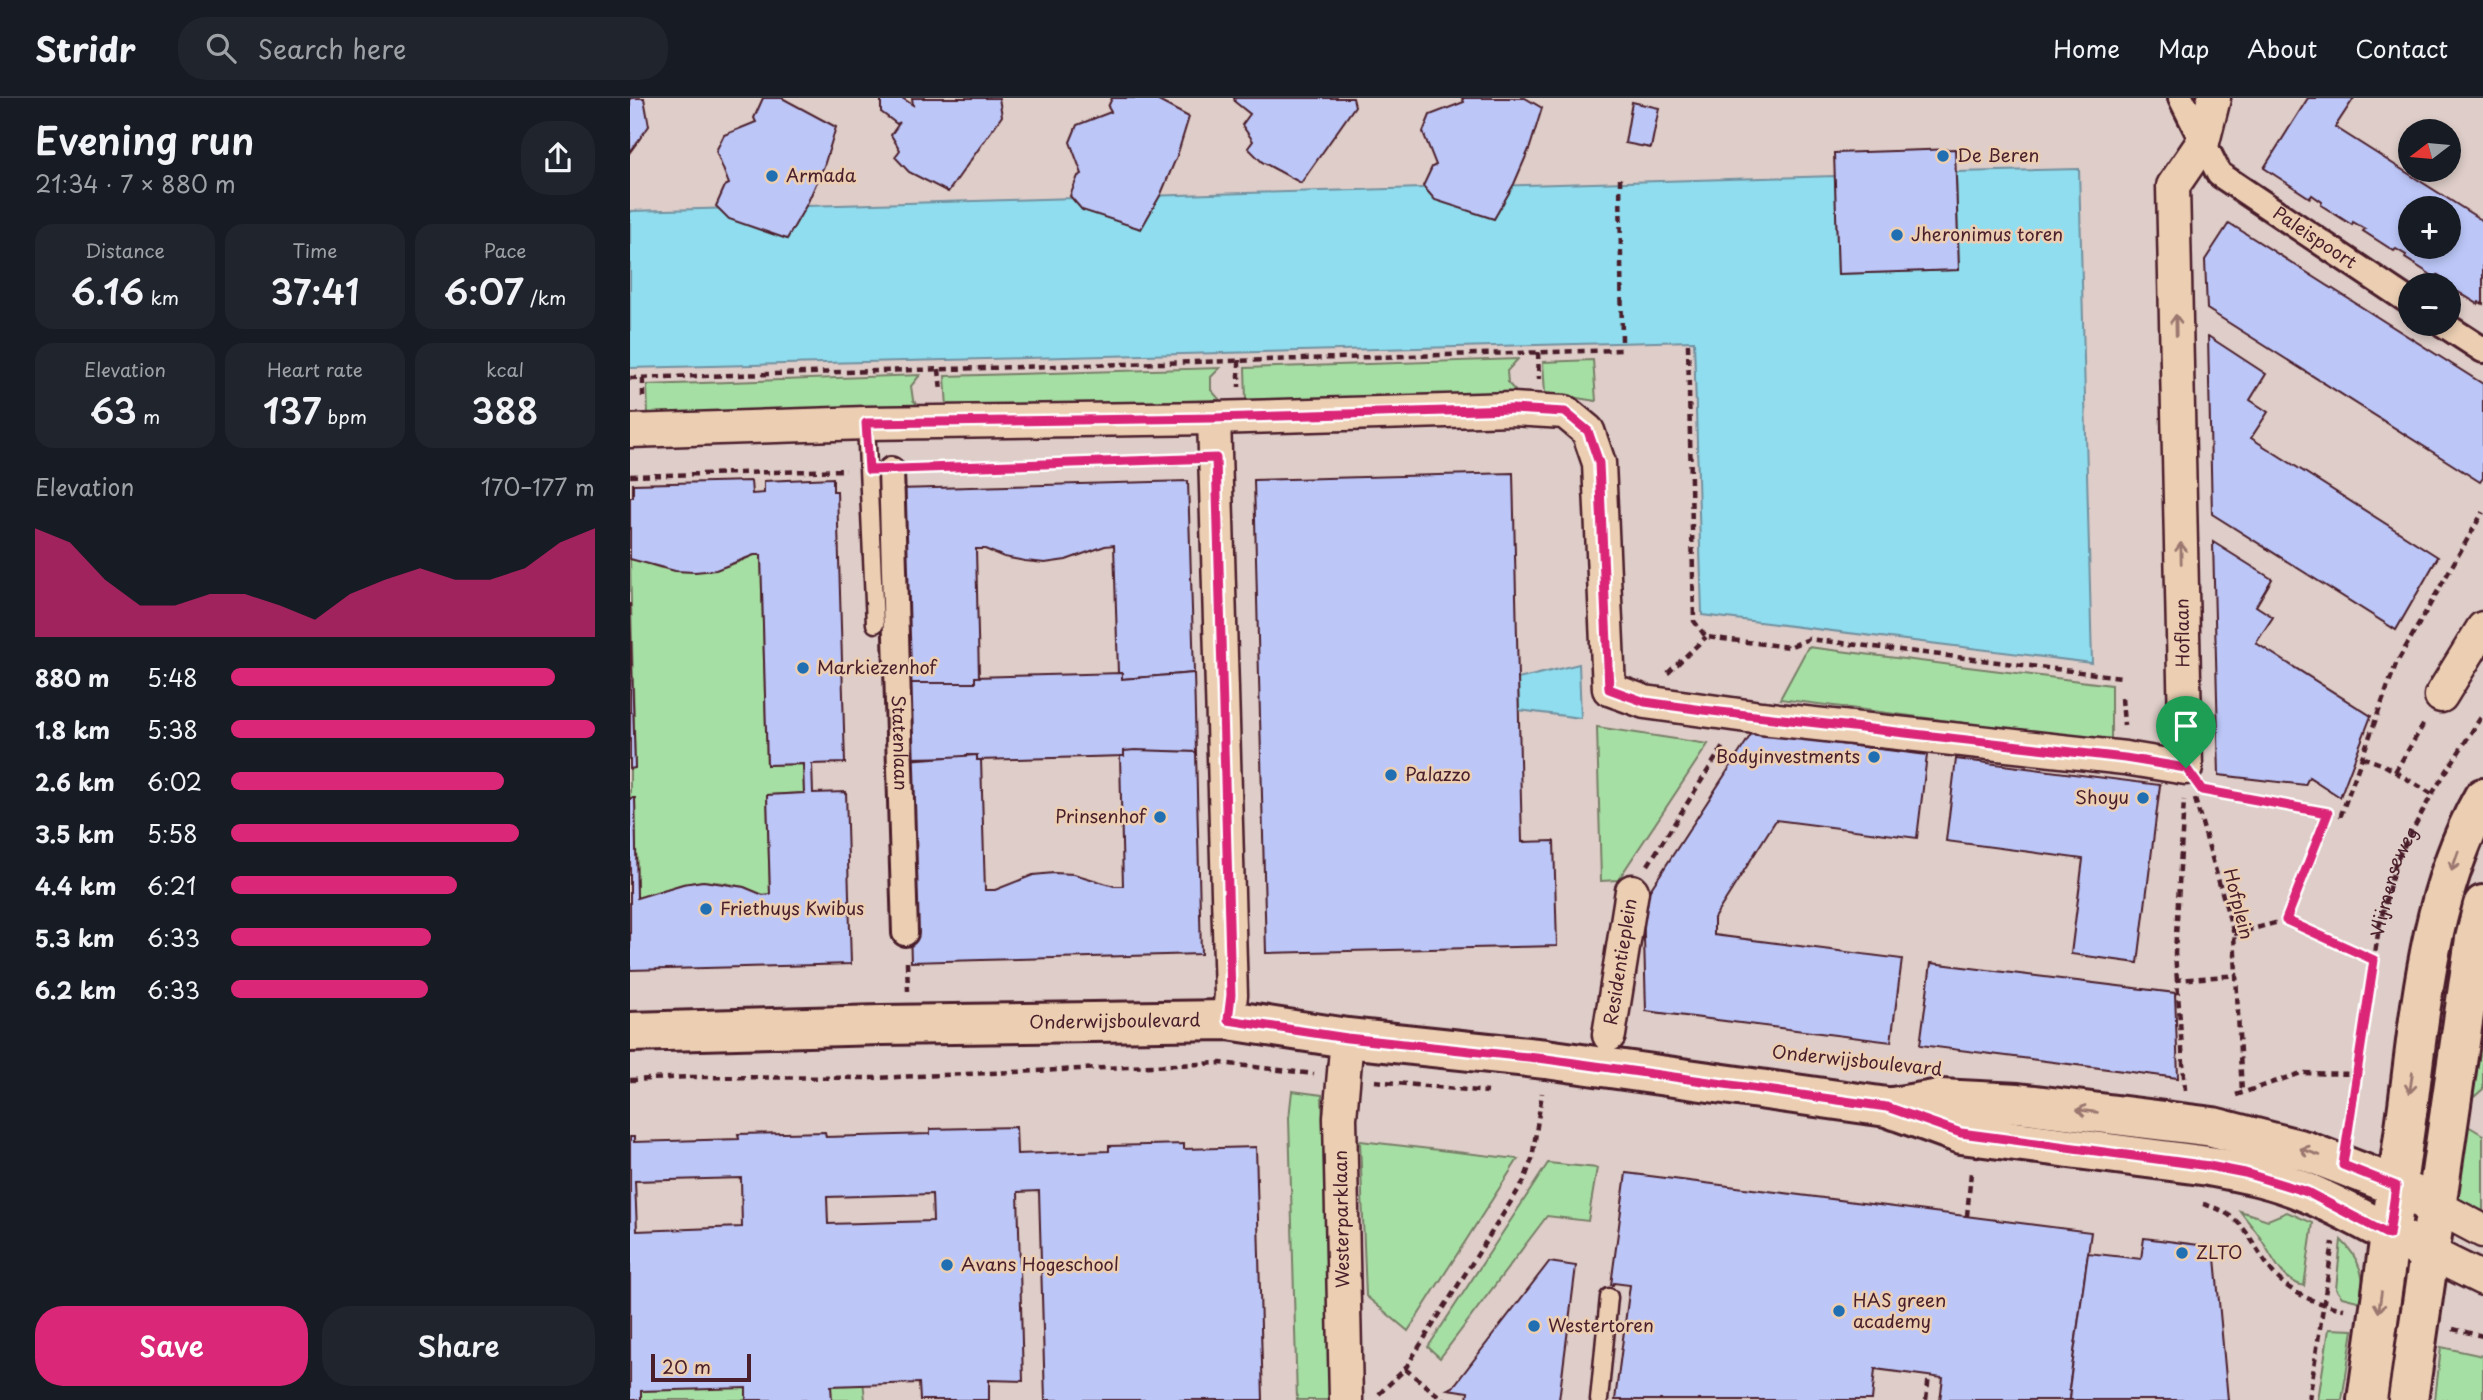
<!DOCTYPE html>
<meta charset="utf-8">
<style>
:root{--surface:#171b24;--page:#20242c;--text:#f1f3f6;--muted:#9ea1a6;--line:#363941;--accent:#db2777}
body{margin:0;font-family:"Playpen Sans",sans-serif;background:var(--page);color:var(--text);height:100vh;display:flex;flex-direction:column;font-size:26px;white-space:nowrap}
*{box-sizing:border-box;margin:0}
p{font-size:23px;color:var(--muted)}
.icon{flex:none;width:38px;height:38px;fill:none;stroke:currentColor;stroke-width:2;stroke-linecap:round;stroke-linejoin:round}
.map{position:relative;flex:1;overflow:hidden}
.details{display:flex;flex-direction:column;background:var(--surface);width:630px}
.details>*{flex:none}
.needle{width:46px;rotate:254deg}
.controls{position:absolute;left:1768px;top:21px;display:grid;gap:14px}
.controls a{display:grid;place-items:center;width:63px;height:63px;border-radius:50%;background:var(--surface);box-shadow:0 4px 10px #0003;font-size:35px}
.scale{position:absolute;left:21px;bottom:18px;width:100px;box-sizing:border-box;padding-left:7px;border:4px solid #4a1f2b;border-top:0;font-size:19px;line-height:24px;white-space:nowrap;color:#4a1f2b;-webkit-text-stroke:5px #eccfb3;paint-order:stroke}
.pin{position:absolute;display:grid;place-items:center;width:60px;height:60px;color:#fff;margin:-72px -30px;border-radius:50% 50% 50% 0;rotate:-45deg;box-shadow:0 0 7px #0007}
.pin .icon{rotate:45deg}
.round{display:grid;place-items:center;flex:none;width:74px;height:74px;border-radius:28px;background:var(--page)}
.overview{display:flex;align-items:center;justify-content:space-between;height:119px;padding:0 35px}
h1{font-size:38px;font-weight:600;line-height:52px}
.figures{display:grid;grid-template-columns:repeat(3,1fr);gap:10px;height:119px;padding:7px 35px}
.figures div{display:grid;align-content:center;border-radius:18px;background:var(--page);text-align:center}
.figures b{font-size:35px;font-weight:600}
.figures small{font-size:19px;font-weight:400}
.figures p{font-size:19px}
.chart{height:196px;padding:14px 35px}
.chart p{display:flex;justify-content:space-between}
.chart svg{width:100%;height:126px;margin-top:7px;fill:var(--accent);opacity:.7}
.action{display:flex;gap:14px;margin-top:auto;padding:14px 35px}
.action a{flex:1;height:80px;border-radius:28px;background:var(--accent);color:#fff;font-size:28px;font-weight:600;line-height:80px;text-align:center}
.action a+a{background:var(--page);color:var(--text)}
ul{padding:0 35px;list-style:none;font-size:23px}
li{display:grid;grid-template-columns:112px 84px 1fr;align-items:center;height:52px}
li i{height:18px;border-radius:9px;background:var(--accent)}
header{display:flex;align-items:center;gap:42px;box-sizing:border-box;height:98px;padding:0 35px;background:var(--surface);border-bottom:2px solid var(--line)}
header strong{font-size:33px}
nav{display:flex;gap:38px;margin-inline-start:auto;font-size:24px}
.search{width:490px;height:63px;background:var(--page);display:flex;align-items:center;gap:18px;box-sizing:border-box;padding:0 24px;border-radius:28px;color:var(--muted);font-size:26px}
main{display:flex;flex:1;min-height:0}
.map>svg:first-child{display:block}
</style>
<header>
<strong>Stridr</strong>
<div class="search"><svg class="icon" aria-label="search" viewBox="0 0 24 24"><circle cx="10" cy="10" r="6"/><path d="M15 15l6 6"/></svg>Search here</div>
<nav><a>Home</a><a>Map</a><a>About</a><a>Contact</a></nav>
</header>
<main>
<section class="details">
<div class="overview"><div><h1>Evening run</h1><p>21:34 · 7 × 880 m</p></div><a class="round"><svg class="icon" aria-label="share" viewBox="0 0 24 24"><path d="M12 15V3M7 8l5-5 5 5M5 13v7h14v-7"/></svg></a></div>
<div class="figures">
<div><p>Distance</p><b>6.16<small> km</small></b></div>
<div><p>Time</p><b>37:41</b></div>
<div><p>Pace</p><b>6:07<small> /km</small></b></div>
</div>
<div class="figures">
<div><p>Elevation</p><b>63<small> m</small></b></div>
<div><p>Heart rate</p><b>137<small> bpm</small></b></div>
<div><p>kcal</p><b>388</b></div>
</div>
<div class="chart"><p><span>Elevation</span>170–177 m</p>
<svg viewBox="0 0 160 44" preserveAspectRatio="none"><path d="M0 44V6L10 11L20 24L30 33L40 33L50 29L60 29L70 33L80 38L90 29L100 24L110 20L120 24L130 24L140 20L150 11L160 6V44z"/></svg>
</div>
<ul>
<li><b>880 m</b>5:48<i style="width:89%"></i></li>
<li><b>1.8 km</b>5:38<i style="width:100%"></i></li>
<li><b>2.6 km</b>6:02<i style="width:75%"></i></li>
<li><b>3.5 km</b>5:58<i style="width:79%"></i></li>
<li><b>4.4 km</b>6:21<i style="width:62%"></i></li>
<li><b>5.3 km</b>6:33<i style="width:55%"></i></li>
<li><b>6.2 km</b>6:33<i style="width:54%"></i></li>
</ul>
<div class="action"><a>Save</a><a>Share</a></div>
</section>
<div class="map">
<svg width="1853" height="1302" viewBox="0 0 1853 1302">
<rect width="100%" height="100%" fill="#decdc8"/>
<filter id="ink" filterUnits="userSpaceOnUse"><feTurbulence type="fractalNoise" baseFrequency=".0143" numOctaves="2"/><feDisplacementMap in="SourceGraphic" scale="14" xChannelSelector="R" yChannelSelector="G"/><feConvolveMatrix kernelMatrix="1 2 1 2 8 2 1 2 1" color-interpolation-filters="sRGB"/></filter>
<g filter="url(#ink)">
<!-- green -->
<g fill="#a6dfa4" stroke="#787f68" stroke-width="2">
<path d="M888 261 877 273 878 285 888 296 616 302 615 270Z"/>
<path d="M963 262 966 303 915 295 913 264Z"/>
<path d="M590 270 581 279V292L590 302 317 310 315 278Z"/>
<path d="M290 277 281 288 283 302 291 311 18 317 17 287Z"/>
<path d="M124 457H131L137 667 173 666 174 695 137 697 140 796 133 797 114 789 94 785 73 783 53 786 7 800 5 701 0 700V671L5 670 0 461C11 461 21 468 32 470 65 478 94 472 124 457Z"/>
<path d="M1178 549 1481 587V644L1150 601Z"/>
<path d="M967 629 1078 646 988 782 971 783Z"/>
<path d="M1853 861V991L1835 1007Z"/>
<path d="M662 993 692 997 701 1302H667L659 1020Z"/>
<path d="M1828 1022 1853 1037V1123L1831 1106 1824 1087Z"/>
<path d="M730 1043 888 1061 778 1233 736 1198Z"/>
<path d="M918 1065 967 1070 958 1123 917 1118 810 1260 798 1249Z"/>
<path d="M1610 1113 1638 1122 1657 1114 1683 1125 1674 1188C1649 1182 1641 1154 1627 1135 1622 1128 1616 1121 1610 1113Z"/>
<path d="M1711 1142C1731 1161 1734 1180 1735 1205L1712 1199 1706 1191Z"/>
<path d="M1699 1231 1723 1232 1712 1302H1688Z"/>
<path d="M1811 1249 1853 1258V1302H1805Z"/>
<path d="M233 1281 235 1302H0V1291Z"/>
</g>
<!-- water -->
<g fill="#8fddee" stroke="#7391a0" stroke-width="2">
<path d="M1449 71 1462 565 1072 517 1064 243 0 270V113L1205 78 1208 176 1329 172 1326 74Z"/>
<path d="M949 566 951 620 889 612 888 581Z"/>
</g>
<!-- building -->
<g fill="#bcc7f8" stroke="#4a1f2b" stroke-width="2" fill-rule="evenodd">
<path d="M0 0H14L19 28 0 54Z"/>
<path d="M133 0H152L206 29 194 68 177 106 157 141 99 121 86 108 95 88 99 86 86 53 94 37 126 24 124 20Z"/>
<path d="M251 0H272L283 7 282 0H369L372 18 318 94 279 74 265 59 270 52 261 37 270 24 267 26 251 14Z"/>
<path d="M482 0H523L559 19 547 58 531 96 511 131 452 112 440 98 448 78 452 76 440 44 447 27 481 14 478 9Z"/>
<path d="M604 0H723L725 8 671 85 632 64 618 50 623 43 612 27 620 16 605 4Z"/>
<path d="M832 0H895L912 10 900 49 884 86 864 121 805 102 793 88 802 69 806 67 793 34 800 17 834 4Z"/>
<path d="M1678 0H1724L1705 29 1853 123V206L1849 204 1848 206 1817 187 1818 184 1808 177 1806 180 1775 160 1776 157 1766 151 1764 153 1733 133 1735 131 1723 124 1722 127 1691 107 1692 104 1682 97 1680 100 1634 70ZM1780 110H1818V149H1780Z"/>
<path d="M1002 4 1029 10 1021 50 995 45Z"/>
<path d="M1325 51 1329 172 1208 176 1204 55Z"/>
<path d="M1599 125 1853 286V380L1850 384 1577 211 1575 162Z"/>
<path d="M1578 238 1636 276 1620 302 1638 314 1621 340 1808 459 1766 532 1582 416Z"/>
<path d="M883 375 892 744 924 743 927 848 636 855 624 382Z"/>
<path d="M203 380V393H207L215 665 182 666 183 695 216 694 221 866 0 872V700H5L7 800 53 786 73 783 114 789 133 797 140 796 137 697 174 695 173 666 137 667 131 457H124L86 472 65 474 45 473 0 461V399H3V386L121 383 122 396 134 395V383Z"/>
<path d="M558 383 564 575 492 581V575H488L484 447 475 448 436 462 415 465 395 463 374 459 355 451H346L349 579H345V585H277L268 391Z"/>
<path d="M1583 444 1642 481 1626 508 1643 519 1626 545 1741 618 1710 699 1679 679 1675 687 1589 677Z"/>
<path d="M0 505 5 670 0 671Z"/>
<path d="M492 575V581L564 575 566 654 494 653V658L347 662V657H336V659L279 660 277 585H345V579Z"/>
<path d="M1122 635 1297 657 1287 740 1146 722 1084 820V837L1272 861 1261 944 1016 913 1013 803Z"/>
<path d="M505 652 566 654 571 856 281 864 275 662 347 657V662H351L355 792H365L403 777 424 775 444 776 484 788H493L490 658H494V653Z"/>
<path d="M1326 661 1530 687 1508 865 1441 856 1453 761 1316 743Z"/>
<path d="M1301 865 1545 895 1548 980 1290 947Z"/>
<path d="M386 1029 387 1056 479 1053V1048L554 1046V1051L626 1049 633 1302H415L409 1093 388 1094 393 1283 359 1282V1302H290L289 1285 201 1288 202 1302H116V1290L11 1293V1302H0V1039H4V1044L109 1041 108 1036 195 1034 196 1039 300 1036V1031ZM111 1080 112 1129 7 1133 5 1083ZM302 1096 303 1123 198 1126 197 1099Z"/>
<path d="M996 1075 1461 1134 1439 1291 1441 1292 1440 1302H1310L1313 1280 1245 1271 1242 1302H985L1000 1187 984 1185 983 1187H981Z"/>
<path d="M1514 1140 1584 1149 1598 1302H1440L1441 1292 1439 1291 1458 1155 1511 1161Z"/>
<path d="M919 1164 946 1168 929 1302H837L838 1294 818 1291 823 1289Z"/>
</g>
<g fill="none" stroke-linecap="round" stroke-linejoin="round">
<defs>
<g id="service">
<path d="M236 325 245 526"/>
<path d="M969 1302 979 1199"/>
</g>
<g id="pedestrian">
<path id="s2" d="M1551 0 1589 76 1780 204"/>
<path d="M1813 226 1853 252"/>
<path id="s3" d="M261 372 275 835"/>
</g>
<g id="minor">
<path d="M584 320 601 897 598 922"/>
<path d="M0 333 236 325 584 320 882 311 935 314 958 333 969 365 979 591 1015 604 1131 620 1495 660 1556 670 1543 88 1573 44 1584 0"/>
<path d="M1811 598 1853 530"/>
<path id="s4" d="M979 937 1002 793"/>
<path d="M1806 1108 1853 1133"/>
<path d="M1800 1155 1853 1181"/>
<path d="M716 1302 710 1020 717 940"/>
</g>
<g id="tertiary">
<path id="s5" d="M0 934 251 927 598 922 717 940 916 961 1257 1009 1331 1036 1579 1068C1612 1074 1647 1081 1678 1095 1720 1113 1759 1137 1800 1155"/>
<path d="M1263 1009 1310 1001 1388 1005 1583 1029 1676 1053 1766 1088 1806 1108"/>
<path d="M1737 1302C1750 1204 1765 1106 1778 1008 1791 905 1801 792 1853 700"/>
<path d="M1778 1302 1845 841 1853 807"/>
</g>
</defs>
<!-- service casing -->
<use href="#service" stroke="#4a1f2b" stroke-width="21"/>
<!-- pedestrian casing -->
<use href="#pedestrian" stroke="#4a1f2b" stroke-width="30"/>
<!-- minor casing -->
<use href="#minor" stroke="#4a1f2b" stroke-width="37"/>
<!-- tertiary casing -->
<use href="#tertiary" stroke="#4a1f2b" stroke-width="44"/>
<!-- path -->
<g stroke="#4a1f2b" stroke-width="4.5" stroke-dasharray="7 5" stroke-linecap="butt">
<path d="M990 80 992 244"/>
<path d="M1058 246 1064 523 1076 539 1159 549 1179 541 1491 579"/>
<path d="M908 254 909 281"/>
<path d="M609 262V289"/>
<path d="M309 271 311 294"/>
<path d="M0 280 991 252"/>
<path d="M13 280V300"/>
<path d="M288 371 555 362"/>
<path d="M0 378 216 372"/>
<path d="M1038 575 1076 539"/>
<path d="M1492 600 1494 627"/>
<path d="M1732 659 1754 667 1802 696"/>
<path d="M1765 674 1795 624"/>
<path d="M1577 693 1698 715"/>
<path d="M1565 701 1604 836 1612 995"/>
<path d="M1018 767 1094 647"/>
<path d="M1656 822 1744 862"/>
<path d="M1604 836 1656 822 1698 715 1711 717 1766 566 1853 414"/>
<path d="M277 864 278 893"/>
<path d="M1547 882 1545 855 1554 702"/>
<path d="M1172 958 1279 968"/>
<path d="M0 982 60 979 244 980 591 965 684 976"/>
<path d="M745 983 858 994"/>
<path d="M1555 992 1547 882 1608 877"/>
<path d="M1606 997 1671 975 1727 976"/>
<path id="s1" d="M1719 1031 1749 829 1766 763 1802 696 1853 616"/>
<path d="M1573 1106C1613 1116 1619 1141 1640 1171 1658 1195 1686 1206 1714 1211"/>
<path d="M1337 1118 1341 1074"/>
<path d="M1823 1231 1853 1238"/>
<path d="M775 1271 814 1302"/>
<path d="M749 1296 775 1271 894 1083 902 1061 912 995"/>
<path d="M1296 1302 1299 1278"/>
<path d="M1679 1302 1703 1144"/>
</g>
<!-- service -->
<use href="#service" stroke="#eccfb3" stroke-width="16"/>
<!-- pedestrian -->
<use href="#pedestrian" stroke="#eccfb3" stroke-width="24"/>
<!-- minor -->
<use href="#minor" stroke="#eccfb3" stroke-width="32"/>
<!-- tertiary -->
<use href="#tertiary" stroke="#eccfb3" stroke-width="38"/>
</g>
<!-- one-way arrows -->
<defs><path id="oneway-shaft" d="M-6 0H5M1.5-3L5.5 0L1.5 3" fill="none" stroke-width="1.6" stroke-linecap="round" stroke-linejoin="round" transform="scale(1.75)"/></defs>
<g stroke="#9b776f">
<use href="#oneway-shaft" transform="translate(1546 227) rotate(-91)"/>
<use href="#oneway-shaft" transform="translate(1551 455) rotate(-91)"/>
<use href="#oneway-shaft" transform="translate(1825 763) rotate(109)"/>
<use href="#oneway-shaft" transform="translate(1781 985) rotate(98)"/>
<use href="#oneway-shaft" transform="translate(1457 1013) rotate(-173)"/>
<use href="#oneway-shaft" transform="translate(1680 1054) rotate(-161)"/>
<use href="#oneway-shaft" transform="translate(1750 1204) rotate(98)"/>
</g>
</g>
<g fill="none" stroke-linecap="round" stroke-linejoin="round" filter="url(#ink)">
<defs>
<path id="route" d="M882 311 935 314 958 333 969 365 979 591 1015 604 1073 612 1495 660 1556 670 1572 692 1698 715 1656 822 1744 862 1713 1067 1766 1088 1759 1137 1677 1094 1615 1075 1579 1068 1331 1035 1257 1009 916 961 717 940 598 922 601 897 586 360 239 372 236 325 584 320Z"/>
</defs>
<!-- route casing -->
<use href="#route" stroke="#fff" stroke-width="14"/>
<!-- route -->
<use href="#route" stroke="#db2777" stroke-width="9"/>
</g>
<!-- markers -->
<g fill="#1f6fb2" stroke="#eccfb3" stroke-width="2.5">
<circle cx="1313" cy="58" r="7"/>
<circle cx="142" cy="78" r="7"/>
<circle cx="1267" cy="137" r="7"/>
<circle cx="173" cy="570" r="7"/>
<circle cx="1244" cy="659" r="7"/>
<circle cx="761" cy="677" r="7"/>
<circle cx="1513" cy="700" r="7"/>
<circle cx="530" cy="719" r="7"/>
<circle cx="76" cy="811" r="7"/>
<circle cx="1552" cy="1155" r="7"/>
<circle cx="317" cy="1167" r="7"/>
<circle cx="1209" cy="1213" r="7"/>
<circle cx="904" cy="1228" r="7"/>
</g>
<g text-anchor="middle" stroke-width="5" stroke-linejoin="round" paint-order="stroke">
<!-- poi labels -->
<g font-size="18" fill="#4a1f2b" stroke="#eccfb3" text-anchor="start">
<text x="1327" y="64">De Beren</text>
<text x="156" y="84">Armada</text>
<text x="1281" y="143">Jheronimus toren</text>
<text x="187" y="576">Markiezenhof</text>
<text x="1230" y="665" text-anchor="end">Bodyinvestments</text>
<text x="775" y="683">Palazzo</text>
<text x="1499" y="706" text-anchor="end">Shoyu</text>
<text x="516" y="725" text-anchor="end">Prinsenhof</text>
<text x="90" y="817">Friethuys Kwibus</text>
<text x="1566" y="1161">ZLTO</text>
<text x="331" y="1173">Avans Hogeschool</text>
<text x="1223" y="1209">HAS green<tspan x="1223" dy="21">academy</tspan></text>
<text x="918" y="1234">Westertoren</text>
</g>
<!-- street labels -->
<g font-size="18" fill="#4a1f2b" stroke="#eccfb3">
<text dy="6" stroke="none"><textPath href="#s2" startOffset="200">Paleispoort</textPath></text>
<text transform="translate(1553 535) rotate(-91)" y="6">Hoflaan</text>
<text dy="6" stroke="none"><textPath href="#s3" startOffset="273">Statenlaan</textPath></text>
<text dy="6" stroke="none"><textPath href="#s1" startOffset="252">Vlijmenseweg</textPath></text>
<text transform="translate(1608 806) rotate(76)" y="6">Hofplein</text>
<text dy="6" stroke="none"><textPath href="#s4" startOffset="74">Residentieplein</textPath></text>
<text dy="6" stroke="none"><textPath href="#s5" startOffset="485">Onderwijsboulevard</textPath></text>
<text transform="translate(1227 963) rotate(6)" y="6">Onderwijsboulevard</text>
<text transform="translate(712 1121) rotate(-91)" y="6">Westerparklaan</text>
</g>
</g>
</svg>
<div class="controls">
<a><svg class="needle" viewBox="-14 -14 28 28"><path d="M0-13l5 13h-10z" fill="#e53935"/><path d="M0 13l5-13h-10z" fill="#9ea1a6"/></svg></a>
<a>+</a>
<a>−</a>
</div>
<div class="scale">20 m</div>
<div class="pin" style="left:1556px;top:670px;background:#1e9e55"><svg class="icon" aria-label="arrive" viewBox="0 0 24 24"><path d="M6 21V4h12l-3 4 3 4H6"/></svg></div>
</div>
</main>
